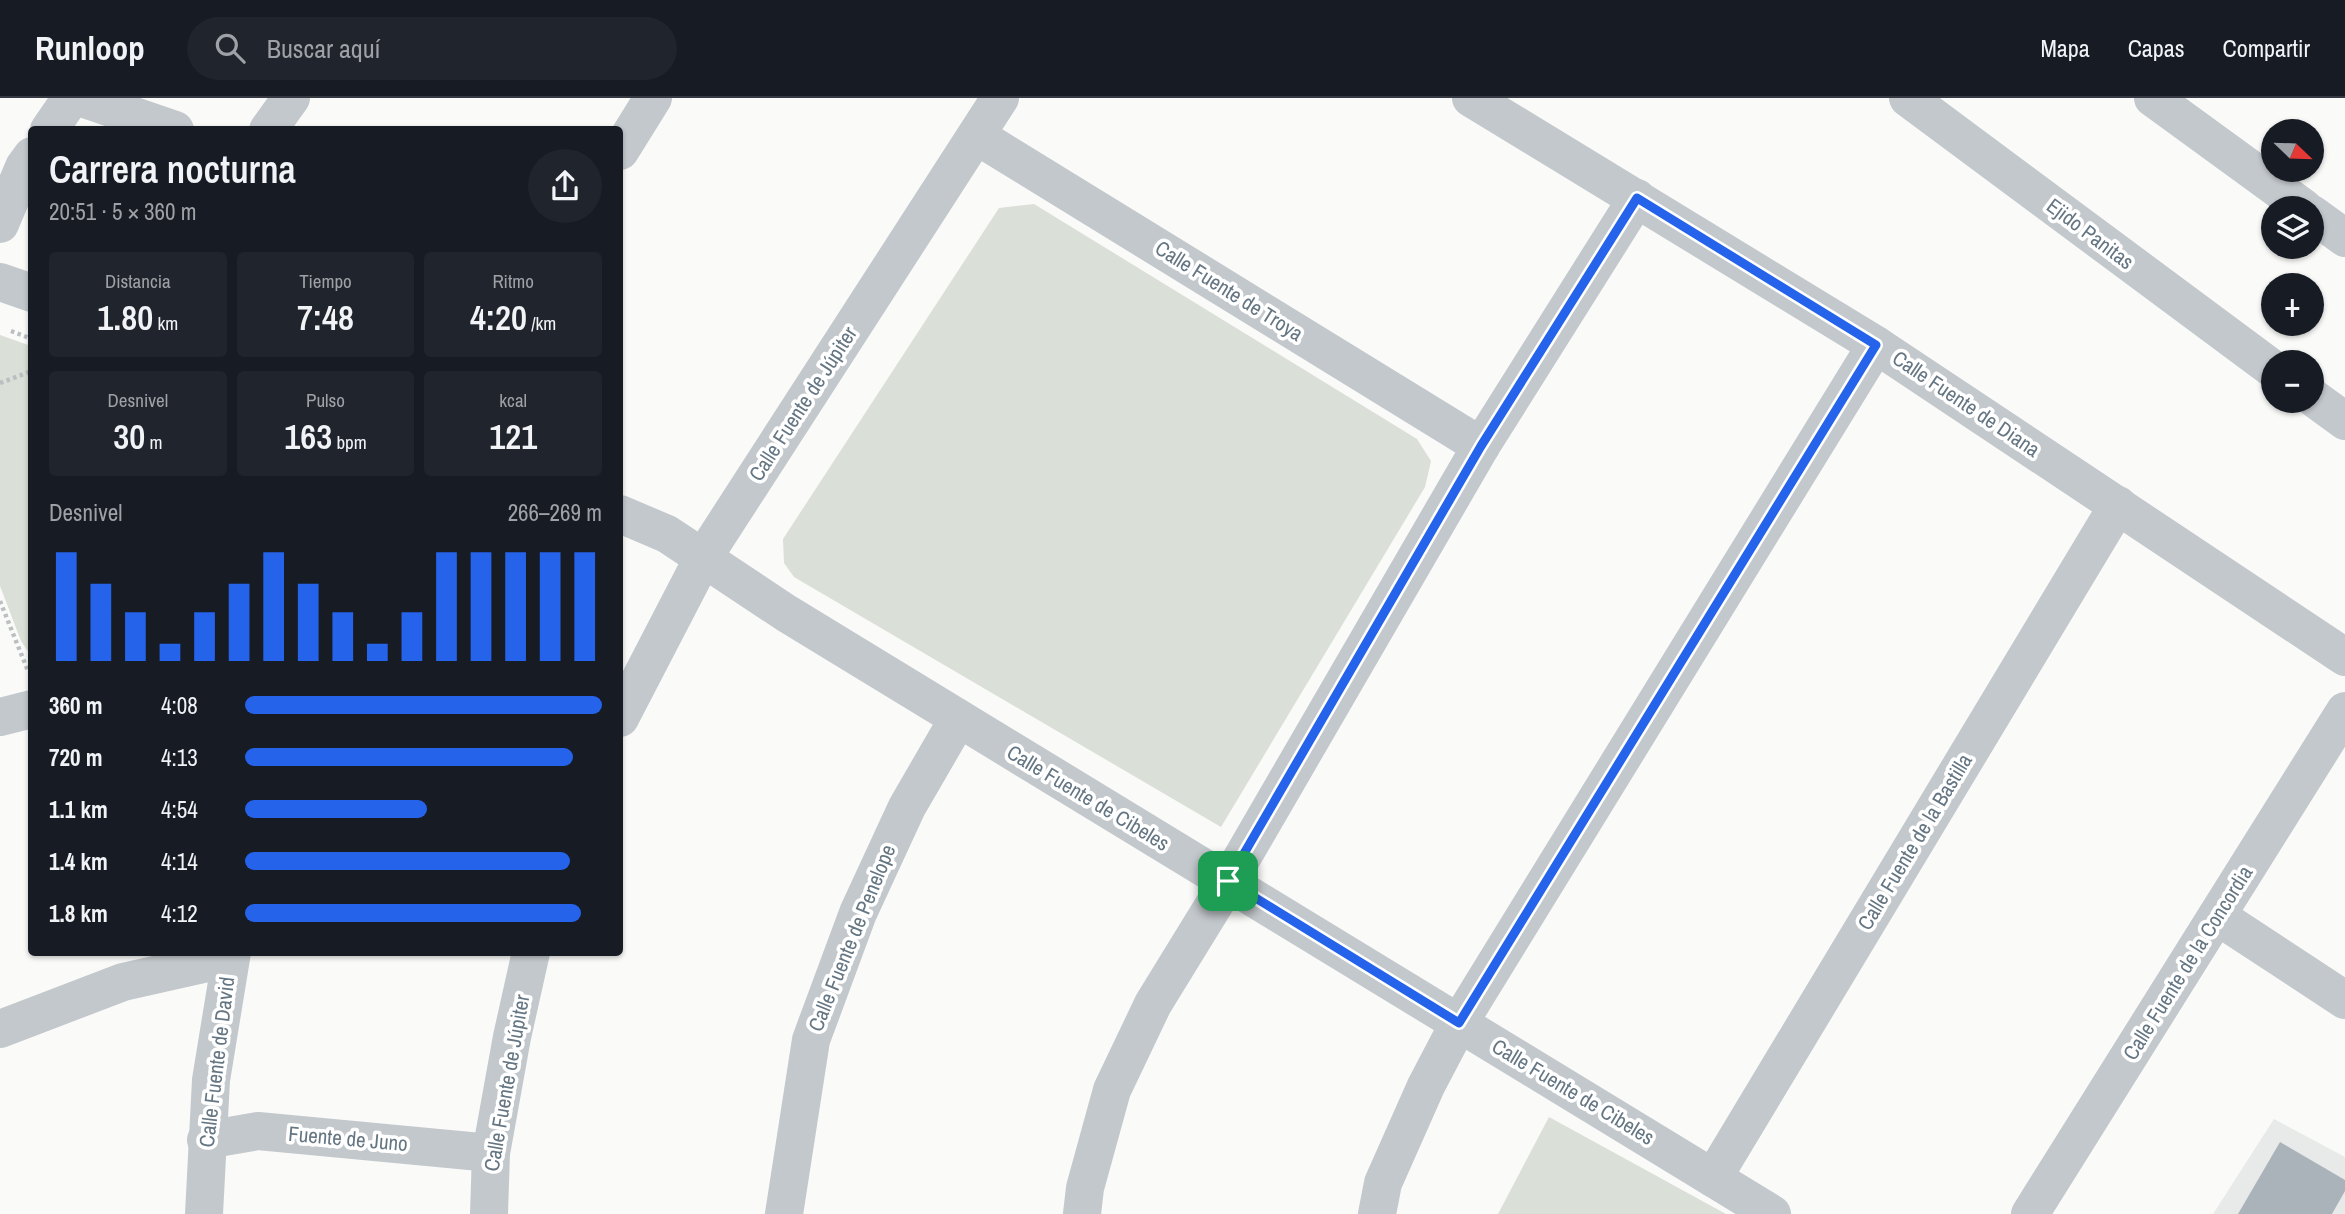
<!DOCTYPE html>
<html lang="es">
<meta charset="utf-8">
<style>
:root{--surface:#171b24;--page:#20242c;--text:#f1f3f6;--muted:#9ea1a6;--line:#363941;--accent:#2563eb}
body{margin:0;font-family:"Archivo Narrow",sans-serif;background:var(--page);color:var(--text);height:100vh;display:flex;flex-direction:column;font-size:26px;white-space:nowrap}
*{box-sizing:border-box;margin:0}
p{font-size:23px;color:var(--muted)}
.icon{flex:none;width:38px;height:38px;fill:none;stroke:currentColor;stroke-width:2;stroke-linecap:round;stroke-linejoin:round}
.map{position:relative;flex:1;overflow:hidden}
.side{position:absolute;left:28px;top:28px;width:595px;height:830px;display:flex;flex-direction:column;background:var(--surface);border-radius:7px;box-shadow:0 2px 5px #0004}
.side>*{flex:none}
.needle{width:46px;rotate:113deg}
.fabs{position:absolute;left:2261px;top:21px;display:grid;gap:14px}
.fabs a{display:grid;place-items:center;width:63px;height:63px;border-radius:50%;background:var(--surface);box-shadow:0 2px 5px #0004;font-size:35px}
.pin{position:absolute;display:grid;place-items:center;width:60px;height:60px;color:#fff;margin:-30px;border-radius:14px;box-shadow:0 4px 10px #0006}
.round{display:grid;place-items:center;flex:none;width:74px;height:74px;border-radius:37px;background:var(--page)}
.summary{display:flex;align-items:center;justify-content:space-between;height:119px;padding:0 21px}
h1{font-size:38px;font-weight:600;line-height:52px}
.metrics{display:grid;grid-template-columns:repeat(3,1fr);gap:10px;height:119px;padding:7px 21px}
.metrics div{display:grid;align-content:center;border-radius:7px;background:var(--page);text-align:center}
.metrics b{font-size:35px;font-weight:600}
.metrics small{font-size:19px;font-weight:400}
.metrics p{font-size:19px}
.chart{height:196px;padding:14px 21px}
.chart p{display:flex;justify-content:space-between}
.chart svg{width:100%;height:126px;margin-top:7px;stroke:var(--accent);stroke-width:6}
ul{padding:0 21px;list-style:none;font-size:23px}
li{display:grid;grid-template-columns:112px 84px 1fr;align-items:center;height:52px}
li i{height:18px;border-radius:9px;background:var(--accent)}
header{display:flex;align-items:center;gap:42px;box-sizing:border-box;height:98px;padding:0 35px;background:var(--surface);border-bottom:2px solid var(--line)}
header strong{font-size:33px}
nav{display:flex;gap:38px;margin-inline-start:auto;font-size:24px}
.search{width:490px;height:63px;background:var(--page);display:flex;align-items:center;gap:18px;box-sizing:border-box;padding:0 24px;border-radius:38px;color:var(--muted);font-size:26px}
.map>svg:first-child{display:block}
</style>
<header>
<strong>Runloop</strong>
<div class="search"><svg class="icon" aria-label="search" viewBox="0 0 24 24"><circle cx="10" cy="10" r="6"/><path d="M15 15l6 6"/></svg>Buscar aquí</div>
<nav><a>Mapa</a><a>Capas</a><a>Compartir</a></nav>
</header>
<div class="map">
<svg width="2345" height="1116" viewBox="0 0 2345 1116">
<rect width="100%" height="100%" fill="#fafaf8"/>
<!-- built -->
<path fill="#e8e9e9" d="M2274 1021 2345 1059V1116H2213Z"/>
<!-- green -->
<g fill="#dadfd7">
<path d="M1034 106 1417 341 1431 363 1425 389 1221 729 794 479 784 465 783 441 999 110Z"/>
<path d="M0 237 31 248V558L21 543 0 488Z"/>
<path d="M1549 1019 1726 1116H1498Z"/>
</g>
<!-- building -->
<path fill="#aab3b9" d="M2280 1044 2345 1082V1093L2332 1116H2238Z"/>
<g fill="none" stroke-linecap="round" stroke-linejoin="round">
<!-- path -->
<g stroke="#bbbfc2" stroke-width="4.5" stroke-dasharray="3.5 3.5" stroke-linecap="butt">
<path d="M11 233 32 241"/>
<path d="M0 285 32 273"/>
<path d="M0 503 28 573"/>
</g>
<!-- minor -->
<g stroke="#c3c8cc" stroke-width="38">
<path d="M82 0 175 32"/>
<path d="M1471 0 1876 247 2345 559"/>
<path d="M1908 0 2273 271"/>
<path d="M2153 0 2304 110"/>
<path d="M49 32 71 0"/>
<path d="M268 32 291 0"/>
<path d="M977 38 1481 348"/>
<path d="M620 53 653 0"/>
<path d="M2312 116 2345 140"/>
<path d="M0 126 24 69 32 58"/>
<path d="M0 184 32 195"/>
<path d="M2312 299 2345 323"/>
<path d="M620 416 667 436 786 515 1772 1116"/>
<path d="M0 619 32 611"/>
<path d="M620 620 703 460 1000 0"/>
<path d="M2217 818 2345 902"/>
<path d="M0 931 123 884 230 860"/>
<path d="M206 1042 258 1033 491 1055"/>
<path d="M1713 1080 2118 407"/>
<path d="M204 1116 211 982 232 854"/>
<path d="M489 1116 491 1055 512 939 531 854"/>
<path d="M784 1116 811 942 858 815 907 709 958 621"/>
<path d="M1082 1116 1085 1090 1112 992 1153 906 1228 784 1481 348 1637 100"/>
<path d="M1377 1116 1383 1085 1426 988 1459 925 1876 247"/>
<path d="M2030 1116 2345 613"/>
</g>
</g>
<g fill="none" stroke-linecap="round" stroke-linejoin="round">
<defs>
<path id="route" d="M1637 100 1876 247 1459 925 1228 783 1481 348Z"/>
</defs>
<!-- route casing -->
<use href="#route" stroke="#fff" stroke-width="14"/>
<!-- route -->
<use href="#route" stroke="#2563eb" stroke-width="9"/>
</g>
<g text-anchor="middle" stroke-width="7" stroke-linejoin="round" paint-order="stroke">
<!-- street labels -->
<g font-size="21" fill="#657683" stroke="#fff">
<text transform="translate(2090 136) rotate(37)" y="7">Ejido Panitas</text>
<text transform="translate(1229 193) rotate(32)" y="7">Calle Fuente de Troya</text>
<text transform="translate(803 306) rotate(-57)" y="7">Calle Fuente de Júpiter</text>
<text transform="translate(1966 306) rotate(34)" y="7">Calle Fuente de Diana</text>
<text transform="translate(1088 700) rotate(31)" y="7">Calle Fuente de Cibeles</text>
<text transform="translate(1915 744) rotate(-59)" y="7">Calle Fuente de la Bastilla</text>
<text transform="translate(852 840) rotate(-68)" y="7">Calle Fuente de Penelope</text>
<text transform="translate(2188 865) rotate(-58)" y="7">Calle Fuente de la Concordia</text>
<text transform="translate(217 964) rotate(-83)" y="7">Calle Fuente de David</text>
<text transform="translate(507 985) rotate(-80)" y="7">Calle Fuente de Júpiter</text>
<text transform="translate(1573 994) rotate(31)" y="7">Calle Fuente de Cibeles</text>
<text transform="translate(348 1041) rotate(5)" y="7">Fuente de Juno</text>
</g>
</g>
</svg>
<div class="fabs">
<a><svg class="needle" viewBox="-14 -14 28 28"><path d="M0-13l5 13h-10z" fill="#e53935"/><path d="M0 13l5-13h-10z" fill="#9ea1a6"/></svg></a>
<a><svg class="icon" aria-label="layers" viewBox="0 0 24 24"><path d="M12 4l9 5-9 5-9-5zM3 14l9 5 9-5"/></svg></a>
<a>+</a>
<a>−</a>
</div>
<div class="pin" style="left:1228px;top:783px;background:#1e9e55"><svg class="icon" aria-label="arrive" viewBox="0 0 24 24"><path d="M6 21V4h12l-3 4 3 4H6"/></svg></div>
<section class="side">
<div class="summary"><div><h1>Carrera nocturna</h1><p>20:51 · 5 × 360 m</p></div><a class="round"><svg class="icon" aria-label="share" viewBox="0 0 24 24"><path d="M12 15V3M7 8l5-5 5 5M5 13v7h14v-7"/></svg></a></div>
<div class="metrics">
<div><p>Distancia</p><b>1.80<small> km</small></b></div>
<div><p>Tiempo</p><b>7:48</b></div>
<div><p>Ritmo</p><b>4:20<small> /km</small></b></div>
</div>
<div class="metrics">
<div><p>Desnivel</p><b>30<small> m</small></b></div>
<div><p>Pulso</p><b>163<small> bpm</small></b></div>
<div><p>kcal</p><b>121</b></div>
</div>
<div class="chart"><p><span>Desnivel</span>266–269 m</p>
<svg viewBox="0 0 160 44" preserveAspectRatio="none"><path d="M5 44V6M15 44V17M25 44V27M35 44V38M45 44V27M55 44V17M65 44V6M75 44V17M85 44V27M95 44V38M105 44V27M115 44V6M125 44V6M135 44V6M145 44V6M155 44V6"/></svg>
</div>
<ul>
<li><b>360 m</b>4:08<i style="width:100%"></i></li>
<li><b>720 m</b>4:13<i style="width:92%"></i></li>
<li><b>1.1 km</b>4:54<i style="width:51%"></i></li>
<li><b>1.4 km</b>4:14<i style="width:91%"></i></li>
<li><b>1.8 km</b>4:12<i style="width:94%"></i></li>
</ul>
</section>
</div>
